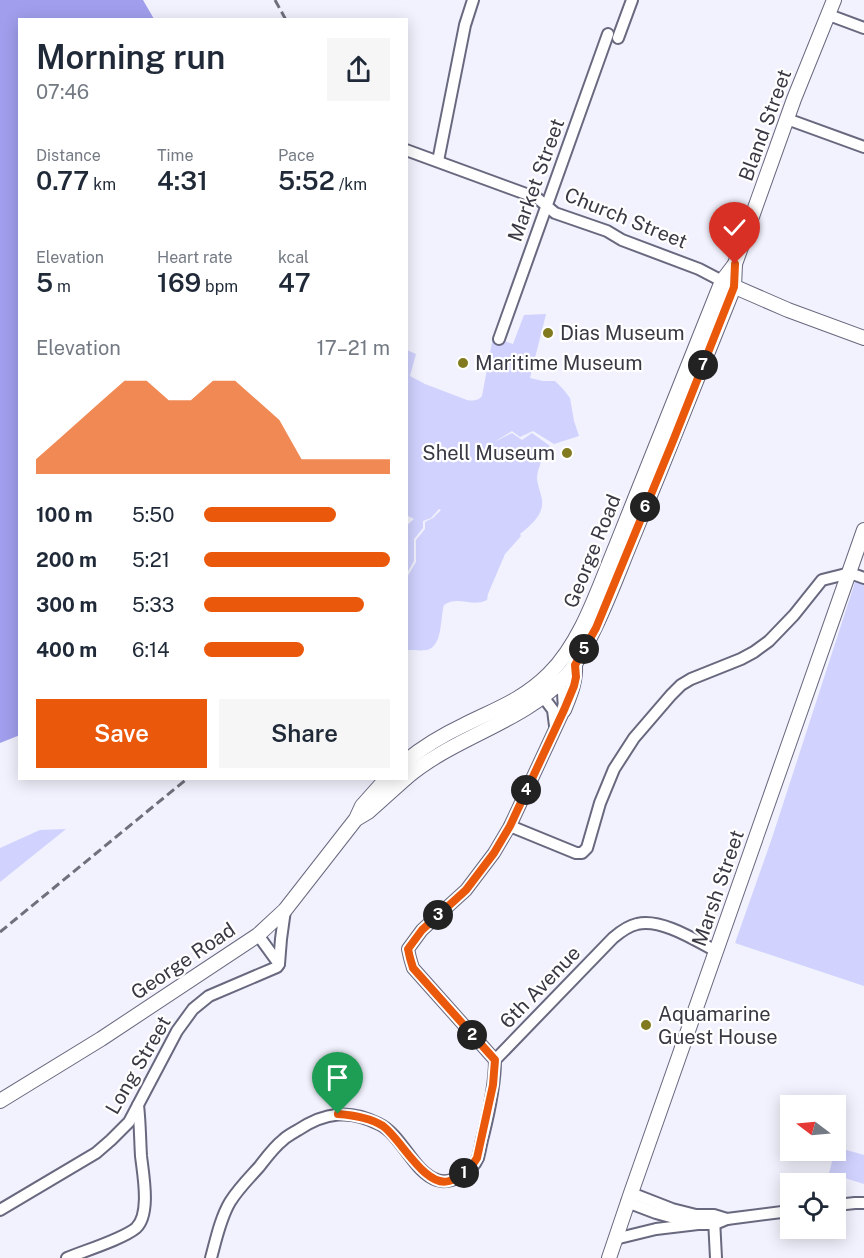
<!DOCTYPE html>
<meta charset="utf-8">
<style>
:root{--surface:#fff;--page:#f6f6f7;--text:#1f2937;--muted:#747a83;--accent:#ea580c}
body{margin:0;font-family:"Public Sans",sans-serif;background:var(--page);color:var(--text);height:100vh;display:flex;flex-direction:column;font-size:22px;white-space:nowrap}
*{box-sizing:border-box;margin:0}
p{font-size:20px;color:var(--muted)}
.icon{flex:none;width:33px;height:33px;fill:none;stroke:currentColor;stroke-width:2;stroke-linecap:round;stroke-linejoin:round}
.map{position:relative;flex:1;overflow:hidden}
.drawer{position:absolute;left:18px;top:18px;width:390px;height:762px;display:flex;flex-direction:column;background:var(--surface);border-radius:0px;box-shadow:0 3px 15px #0003}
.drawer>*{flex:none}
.needle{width:39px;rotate:286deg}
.controls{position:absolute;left:780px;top:1095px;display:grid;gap:12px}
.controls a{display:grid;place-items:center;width:66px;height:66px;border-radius:0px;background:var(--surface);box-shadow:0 3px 15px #0003;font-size:30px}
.pin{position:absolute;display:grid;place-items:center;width:51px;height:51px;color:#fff;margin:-62px -26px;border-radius:50% 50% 50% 0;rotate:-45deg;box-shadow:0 0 6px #0007}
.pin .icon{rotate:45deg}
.km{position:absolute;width:30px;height:30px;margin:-15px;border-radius:50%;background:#222;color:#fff;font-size:16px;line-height:30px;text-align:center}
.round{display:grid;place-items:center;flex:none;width:63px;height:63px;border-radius:0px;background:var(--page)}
.headline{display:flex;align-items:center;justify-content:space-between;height:102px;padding:0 18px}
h1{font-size:33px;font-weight:600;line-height:45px}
.stats{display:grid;grid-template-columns:repeat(3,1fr);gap:9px;height:102px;padding:6px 18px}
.stats div{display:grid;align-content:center}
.stats b{font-size:26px;font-weight:600}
.stats small{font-size:16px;font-weight:400}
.stats p{font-size:16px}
.chart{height:168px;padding:12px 18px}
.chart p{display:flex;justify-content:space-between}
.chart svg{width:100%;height:108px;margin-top:6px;fill:var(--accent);opacity:.7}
.button{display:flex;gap:12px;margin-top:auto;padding:12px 18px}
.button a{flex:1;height:69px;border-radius:0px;background:var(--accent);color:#fff;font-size:24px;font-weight:600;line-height:69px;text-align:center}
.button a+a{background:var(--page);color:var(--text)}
ul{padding:0 18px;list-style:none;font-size:20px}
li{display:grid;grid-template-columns:96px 72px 1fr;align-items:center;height:45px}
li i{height:15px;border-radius:8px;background:var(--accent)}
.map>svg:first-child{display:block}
</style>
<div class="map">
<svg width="864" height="1258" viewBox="0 0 864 1258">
<rect width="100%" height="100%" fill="#f1f2fd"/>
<!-- green -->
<g fill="#d1d2fe">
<path d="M546 314 530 378 543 381H555L563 389 570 398 574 421 579 436 554 444 533 431 520 437 512 431 494 442 512 433 522 440 532 433 550 446C544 456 538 466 537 477 537 485 541 492 542 500 544 515 530 526 520 534L521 536 505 554 488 594 487 600C471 608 459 595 444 605 440 618 443 646 427 650 421 651 413 650 407 650V577L416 562V540L425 529V522L433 518 441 510 439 509 431 518 423 521V528L414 539V561L407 573V525L414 519 406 515 407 350 416 354 410 376 425 384 467 400C473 401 478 401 482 396L493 337 513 344 524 315Z"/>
<path d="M856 579 864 581V986L735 943 772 838Z"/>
<path d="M66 829 0 882V848L40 830Z"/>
<path d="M836 1147 864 1155V1184L829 1173Z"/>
</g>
<!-- water -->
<path fill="#a19fed" d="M0 0H143L154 19 20 20V735L0 743Z"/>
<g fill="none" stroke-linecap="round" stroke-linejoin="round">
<defs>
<g id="minor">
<path d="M829 15 864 28"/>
<path d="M618 38 632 0"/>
<path d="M787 119 864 147"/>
<path d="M406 150 537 198 555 213 607 231 622 240 699 269 722 281"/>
<path d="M438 161 465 25 473 0"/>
<path d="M499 339 608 34"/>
<path d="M538 690 553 710 555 726"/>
<path d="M510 826 576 853H582L587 848 600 803 614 769 634 738 671 695 681 685 691 679 741 659 754 652 769 641 794 615 822 580 850 573 864 578"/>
<path d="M258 935 279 964"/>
<path d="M495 1060 413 968 410 958 408 949 422 930 466 890 494 853 510 826 564 710 563 693 554 678"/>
<path d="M631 1193 672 1209 696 1215H714L727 1219"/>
<path d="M627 1202 656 1213 692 1223"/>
<path d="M836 1205 855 1203H864"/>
<path d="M0 1210 96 1153 111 1140 129 1122 177 1031 193 1009 209 996 277 967 279 964 281 939 285 910"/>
<path d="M714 1219 716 1258"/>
<path d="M615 1239 656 1229 698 1224H715L727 1219 790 1211"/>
<path d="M67 1258C84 1251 123 1239 136 1228 151 1214 143 1174 141 1156 140 1139 140 1122 138 1105"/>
<path d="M211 1258C216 1240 220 1219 230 1202 238 1189 249 1178 259 1167 266 1158 274 1147 283 1140 287 1136 293 1133 298 1130 325 1112 350 1109 379 1124 402 1135 414 1173 437 1180 451 1185 472 1172 478 1158 480 1151 481 1143 483 1136 489 1112 495 1085 495 1060L613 938C620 932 628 926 637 924 661 918 695 940 716 951"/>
</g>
<g id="tertiary">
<path d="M726 283 788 310 864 338"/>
<path d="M564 710C570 695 576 682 575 665"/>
<path d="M406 761C424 746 443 735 464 725 496 709 523 700 549 674 582 641 598 589 616 546 652 458 686 369 722 281L735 264 794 99 834 0"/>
<path d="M406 778C455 736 523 723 567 675 575 666 580 656 586 645 603 614 615 581 628 549 664 462 699 375 734 287L735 264"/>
<path d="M358 818 368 812 406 778"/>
<path d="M0 1101 101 1039 258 935 285 910 356 819 362 806 387 778"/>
<path d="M609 1258 631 1193 864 530"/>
</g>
</defs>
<!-- minor casing -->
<use href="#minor" stroke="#68687f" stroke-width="14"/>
<!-- tertiary casing -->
<use href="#tertiary" stroke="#68687f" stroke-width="16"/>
<!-- minor -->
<use href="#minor" stroke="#fff" stroke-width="10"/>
<!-- tertiary -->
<use href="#tertiary" stroke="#fff" stroke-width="14"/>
<!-- rail -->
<g stroke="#6f707b" stroke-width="3" stroke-dasharray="9 4.5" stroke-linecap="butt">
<path d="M275 0 286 20"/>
<path d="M0 932 188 778"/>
</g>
</g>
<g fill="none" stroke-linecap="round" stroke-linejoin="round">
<defs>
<path id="route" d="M338 1114C353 1115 370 1118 383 1126 401 1139 425 1188 449 1181 452 1181 454 1178 457 1177 466 1172 472 1167 477 1158L493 1085 495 1060 413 968 410 958 408 949 422 930 466 890 494 853 510 826 564 710 574 686 576 677 575 665 596 628 673 441 734 287 735 264"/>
</defs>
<!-- route casing -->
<use href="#route" stroke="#fff" stroke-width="12"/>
<!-- route -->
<use href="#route" stroke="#ea580c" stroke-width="8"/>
</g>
<!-- markers -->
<g fill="#817a1f" stroke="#fff" stroke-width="2">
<circle cx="548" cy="333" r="6"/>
<circle cx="463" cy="363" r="6"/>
<circle cx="567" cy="453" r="6"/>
<circle cx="646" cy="1025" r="6"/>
</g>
<g text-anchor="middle" stroke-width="4.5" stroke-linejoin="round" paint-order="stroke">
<!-- street labels -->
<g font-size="20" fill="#393944" stroke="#fff">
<text transform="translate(765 125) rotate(-70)" y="7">Bland Street</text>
<text transform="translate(536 180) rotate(-70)" y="7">Market Street</text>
<text transform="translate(626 218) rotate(22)" y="7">Church Street</text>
<text transform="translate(592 551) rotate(-68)" y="7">George Road</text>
<text transform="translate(718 888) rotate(-71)" y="7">Marsh Street</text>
<text transform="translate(183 961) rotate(-34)" y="7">George Road</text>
<text transform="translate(540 987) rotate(-46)" y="7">6th Avenue</text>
<text transform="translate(138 1065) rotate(-60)" y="7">Long Street</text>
</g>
<!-- poi labels -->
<g font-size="20" fill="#393944" stroke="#fff" text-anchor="start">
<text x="560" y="340">Dias Museum</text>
<text x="475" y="370">Maritime Museum</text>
<text x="555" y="460" text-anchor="end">Shell Museum</text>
<text x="658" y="1021">Aquamarine<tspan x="658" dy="23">Guest House</tspan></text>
</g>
</g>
</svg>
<div class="controls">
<a><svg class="needle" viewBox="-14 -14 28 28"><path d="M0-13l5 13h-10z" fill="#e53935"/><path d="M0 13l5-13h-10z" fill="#747a83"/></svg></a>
<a><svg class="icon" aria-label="locate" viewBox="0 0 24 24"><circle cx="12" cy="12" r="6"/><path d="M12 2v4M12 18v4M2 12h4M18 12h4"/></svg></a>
</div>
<div class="pin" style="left:338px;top:1114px;background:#1e9e55"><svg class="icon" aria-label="arrive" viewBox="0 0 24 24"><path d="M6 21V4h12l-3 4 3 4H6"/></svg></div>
<div class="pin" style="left:735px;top:264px;background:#d93025"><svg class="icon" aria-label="check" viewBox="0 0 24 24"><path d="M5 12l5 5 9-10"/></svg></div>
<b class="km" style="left:464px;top:1173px">1</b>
<b class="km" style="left:472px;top:1035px">2</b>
<b class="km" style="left:438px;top:915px">3</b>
<b class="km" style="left:526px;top:790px">4</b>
<b class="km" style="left:584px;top:649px">5</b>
<b class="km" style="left:645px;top:507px">6</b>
<b class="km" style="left:703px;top:365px">7</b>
<section class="drawer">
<div class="headline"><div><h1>Morning run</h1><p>07:46</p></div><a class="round"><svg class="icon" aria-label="share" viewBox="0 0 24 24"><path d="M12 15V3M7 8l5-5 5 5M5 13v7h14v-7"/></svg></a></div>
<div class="stats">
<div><p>Distance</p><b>0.77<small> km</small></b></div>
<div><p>Time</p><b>4:31</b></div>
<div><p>Pace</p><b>5:52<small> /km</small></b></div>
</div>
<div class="stats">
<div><p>Elevation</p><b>5<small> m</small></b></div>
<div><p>Heart rate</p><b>169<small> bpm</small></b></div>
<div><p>kcal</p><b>47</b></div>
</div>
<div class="chart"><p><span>Elevation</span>17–21 m</p>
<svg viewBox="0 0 160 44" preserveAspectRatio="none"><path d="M0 44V38L10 30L20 22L30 14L40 6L50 6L60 14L70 14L80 6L90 6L100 14L110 22L120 38L130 38L140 38L150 38L160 38V44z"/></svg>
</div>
<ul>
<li><b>100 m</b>5:50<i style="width:71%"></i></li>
<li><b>200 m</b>5:21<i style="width:100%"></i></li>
<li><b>300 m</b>5:33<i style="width:86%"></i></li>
<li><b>400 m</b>6:14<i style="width:54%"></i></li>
</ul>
<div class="button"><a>Save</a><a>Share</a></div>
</section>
</div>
